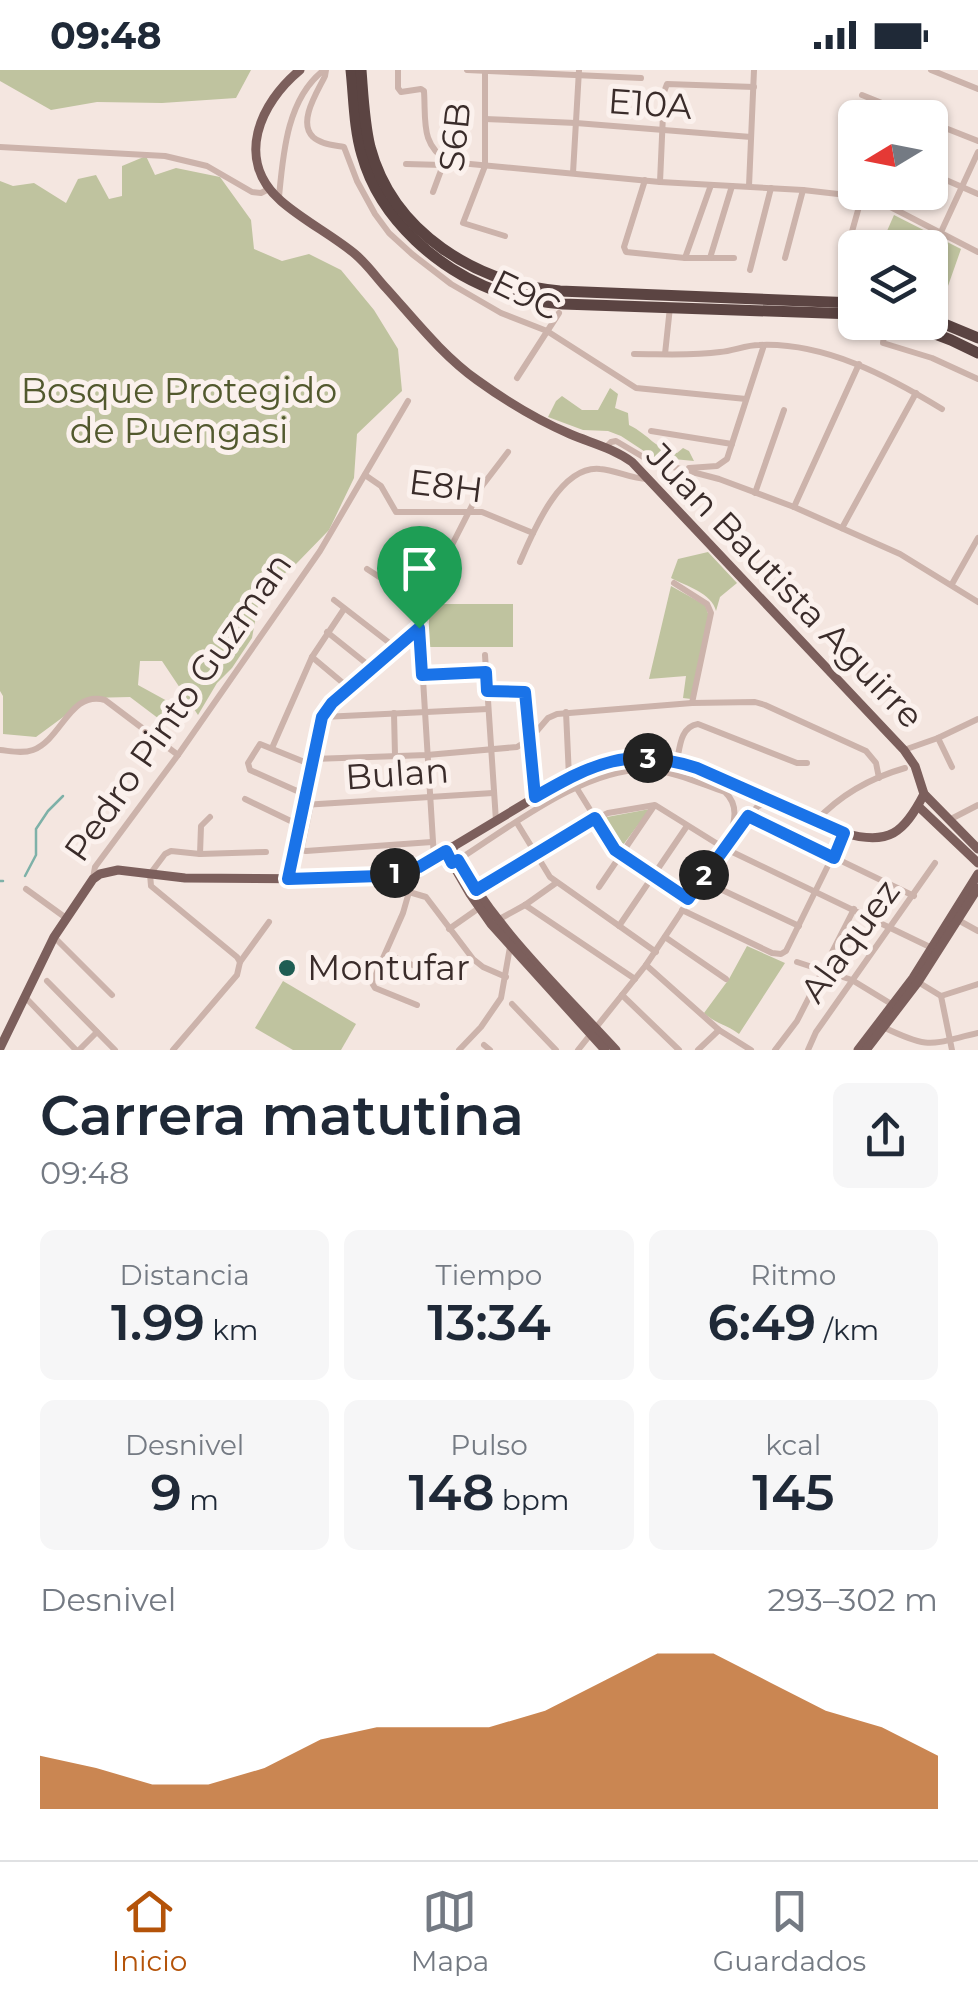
<!DOCTYPE html>
<html lang="es">
<meta charset="utf-8">
<style>
:root{--surface:#fff;--page:#f6f6f7;--text:#1f2937;--muted:#747a83;--line:#e0e1e3;--accent:#b45309}
body{margin:0;font-family:Montserrat,sans-serif;background:var(--page);color:var(--text);height:100vh;display:flex;flex-direction:column;font-size:38px;white-space:nowrap}
*{box-sizing:border-box;margin:0}
p{font-size:32px;color:var(--muted)}
.icon{flex:none;width:55px;height:55px;fill:none;stroke:currentColor;stroke-width:2;stroke-linecap:round;stroke-linejoin:round}
.map{position:relative;height:980px;overflow:hidden}
.panel{display:flex;flex-direction:column;background:var(--surface);flex:1}
.panel>*{flex:none}
.needle{width:65px;rotate:260deg}
.tools{position:absolute;left:838px;top:30px;display:grid;gap:20px}
.tools a{display:grid;place-items:center;width:110px;height:110px;border-radius:15px;background:var(--surface);box-shadow:0 2px 8px #0004;font-size:50px}
.pin{position:absolute;display:grid;place-items:center;width:85px;height:85px;color:#fff;margin:-102px -42px;border-radius:50% 50% 50% 0;rotate:-45deg;box-shadow:0 0 10px #0007}
.pin .icon{rotate:45deg}
.km{position:absolute;width:50px;height:50px;margin:-25px;border-radius:50%;background:#222;color:#fff;font-size:28px;line-height:50px;text-align:center}
.round{display:grid;place-items:center;flex:none;width:105px;height:105px;border-radius:15px;background:var(--page)}
.headline{display:flex;align-items:center;justify-content:space-between;height:170px;padding:0 40px}
h1{font-size:55px;font-weight:600;line-height:75px}
.metrics{display:grid;grid-template-columns:repeat(3,1fr);gap:15px;height:170px;padding:10px 40px}
.metrics div{display:grid;align-content:center;border-radius:15px;background:var(--page);text-align:center}
.metrics b{font-size:50px;font-weight:600}
.metrics small{font-size:28px;font-weight:400}
.metrics p{font-size:28px}
.chart{height:280px;padding:20px 40px}
.chart p{display:flex;justify-content:space-between}
.chart svg{width:100%;height:180px;margin-top:10px;fill:var(--accent);opacity:.7}
.status{display:flex;justify-content:space-between;align-items:center;height:70px;padding:0 50px;background:var(--surface);direction:ltr}
.status svg{height:28px;fill:currentColor}
.tab-bar{display:flex;justify-content:space-around;align-items:center;height:140px;border-top:2px solid var(--line);background:var(--surface);font-size:28px;color:var(--muted)}
.tab-bar a{display:grid;justify-items:center;gap:5px}
.tab-bar .active{color:var(--accent)}
.map>svg:first-child{display:block}
</style>
<div class="status"><b>09:48</b><svg viewBox="0 0 49 12"><path d="M0 12V9h3v3zM5 12V6h3v6zM10 12V3h3v9zM15 12V0h3v12zM26 1h20v11H26zM47 4h2v5h-2z"/></svg></div>
<div class="map">
<svg width="978" height="980" viewBox="0 0 978 980">
<rect width="100%" height="100%" fill="#f4e6e0"/>
<!-- green -->
<g fill="#bfc39f">
<path d="M0 0H251L236 28 162 33 97 32 51 40 0 11Z"/>
<path d="M146 86 155 105 176 98 220 107 251 150 254 179 282 191 309 184 341 200 374 240 398 279 402 321 357 364 354 408 329 460 296 494 260 524 252 568 232 598 217 613 198 645 162 591H140L138 615 169 632 175 661 130 627 89 628 36 667 3 664V626L0 621V111L13 116 34 113 66 133 78 109 96 105 109 129 122 126V96Z"/>
<path d="M894 145 961 179 948 216 930 207V178L880 177Z"/>
<path d="M610 318 618 324 615 338 628 343 629 355C651 366 652 377 677 383L683 378 689 381 694 391 653 387 621 366 608 361 583 360 548 347 556 331 562 326 582 340H598Z"/>
<path d="M708 482 737 513 720 527 716 541C712 523 686 516 671 508L678 489Z"/>
<path d="M671 516 705 535 709 546 691 629 683 628 686 606 649 609Z"/>
<rect x="429" y="534" width="84" height="43"/>
<path d="M650 739 623 775 615 774 601 754 607 747Z"/>
<path d="M747 876 785 893 739 964C726 954 716 954 704 943L729 909Z"/>
<path d="M283 911 356 954 341 980H293L255 958Z"/>
</g>
<g fill="none" stroke-linecap="round" stroke-linejoin="round">
<!-- stream -->
<g stroke="#7eb1a8" stroke-width="2.5">
<path d="M25 806 36 785V759L48 741 63 726"/>
<path d="M0 811H3"/>
</g>
<!-- minor -->
<g stroke="#ccb3ab" stroke-width="6">
<path d="M326 0 325 6C318 21 297 52 313 67 320 74 334 75 344 77L357 111 375 144 389 163 412 184 451 214 501 243 547 261 636 318 746 329"/>
<path d="M398 0V18L401 22 421 19 424 21C426 51 420 75 449 92L660 112 803 120 873 128 978 182"/>
<path d="M467 0 641 8"/>
<path d="M485 0V96L463 153 505 166"/>
<path d="M931 0 978 19"/>
<path d="M862 25 919 48"/>
<path d="M485 49 576 53 751 67"/>
<path d="M930 52 978 71"/>
<path d="M0 77 165 86 207 96 252 122 261 123 269 119"/>
<path d="M406 94 443 95"/>
<path d="M573 103 579 0"/>
<path d="M930 103 978 124"/>
<path d="M645 110 624 177 626 182 685 188H734"/>
<path d="M660 112 664 22 667 14 754 17"/>
<path d="M749 116 754 0"/>
<path d="M433 122 443 95"/>
<path d="M279 127C283 84 287 28 324 0"/>
<path d="M941 162 978 82"/>
<path d="M685 188 711 115"/>
<path d="M710 188 732 116"/>
<path d="M785 188 803 120"/>
<path d="M842 197 862 126"/>
<path d="M750 200 771 118"/>
<path d="M886 252 883 273 932 288 978 309"/>
<path d="M634 284C663 284 692 286 720 282 733 281 746 275 759 275 824 272 888 306 942 339"/>
<path d="M665 284 670 237"/>
<path d="M517 308 559 243"/>
<path d="M651 361 732 374"/>
<path d="M606 377 611 372 616 371 650 391 719 409 794 437 900 484 978 532"/>
<path d="M689 398 717 396 727 389 764 275"/>
<path d="M365 405 381 416 396 442H482L533 463"/>
<path d="M755 423 784 340"/>
<path d="M794 437 859 294"/>
<path d="M842 458 916 323"/>
<path d="M520 492C533 462 560 395 600 399 616 400 631 409 647 409"/>
<path d="M367 499 398 519 418 544"/>
<path d="M674 513 707 534 711 543 692 633"/>
<path d="M952 514 978 468"/>
<path d="M334 530 396 578"/>
<path d="M327 562 372 598"/>
<path d="M485 585 496 751"/>
<path d="M312 587 349 618"/>
<path d="M422 605 486 602"/>
<path d="M487 621 525 622 535 727"/>
<path d="M566 642 569 707"/>
<path d="M394 643 395 686"/>
<path d="M323 647 488 639"/>
<path d="M938 668 952 697"/>
<path d="M272 678 312 587 344 539"/>
<path d="M0 680C11 681 22 684 33 680 62 669 70 620 105 630L178 685"/>
<path d="M904 680 938 668 978 649"/>
<path d="M313 689 427 685 517 677 530 669 548 648 557 644 692 633 755 632 765 635 866 681 876 693 879 708"/>
<path d="M677 691C680 677 680 657 698 654L797 693H807"/>
<path d="M576 717 615 780 688 829"/>
<path d="M306 725 250 700 248 693 260 674 312 695"/>
<path d="M245 729 299 755"/>
<path d="M311 734 302 777V780L306 781 432 772"/>
<path d="M303 735 493 723"/>
<path d="M748 746 914 826"/>
<path d="M949 750 978 735"/>
<path d="M816 751C841 724 870 708 905 698"/>
<path d="M517 753 550 807 656 882"/>
<path d="M200 784 201 756 210 747"/>
<path d="M434 788 419 544 428 522 482 416 508 382"/>
<path d="M458 790C510 757 588 695 651 700 676 702 701 714 725 722 741 737 733 755 728 773"/>
<path d="M408 801 409 822 403 843 372 913 375 918 417 935"/>
<path d="M93 808 95 797 178 685 320 481 408 331"/>
<path d="M288 809 322 647 332 633 419 558"/>
<path d="M701 810 799 856"/>
<path d="M599 817 654 736"/>
<path d="M26 819 66 848"/>
<path d="M477 820 595 749 608 743 655 735 724 778 932 878"/>
<path d="M409 822 426 827 473 889 483 897 506 907"/>
<path d="M525 835 635 909"/>
<path d="M682 840 772 883 781 884 786 881 844 763"/>
<path d="M958 850 978 861"/>
<path d="M496 851 525 835 556 813"/>
<path d="M619 856 687 756"/>
<path d="M449 859 479 838"/>
<path d="M54 867 112 925"/>
<path d="M665 867 726 909"/>
<path d="M386 884 432 903"/>
<path d="M240 892 237 887 151 816 150 804 165 784 171 781 200 784 266 782"/>
<path d="M797 892 852 910 893 935"/>
<path d="M646 895 719 960 751 980"/>
<path d="M47 911 115 980"/>
<path d="M918 912 941 926 952 980"/>
<path d="M622 925 679 980"/>
<path d="M941 926 978 914"/>
<path d="M25 927 76 980"/>
<path d="M512 934 556 980"/>
<path d="M883 957C931 980 930 974 978 963"/>
<path d="M484 975 490 980"/>
<path d="M79 980 97 962"/>
<path d="M173 980 237 905 240 892 269 852"/>
<path d="M459 980 481 957 501 928 510 877"/>
<path d="M578 980 646 895 724 778 757 737 769 730"/>
<path d="M698 980 719 960"/>
<path d="M775 980 797 951 854 839"/>
<path d="M808 980 816 962 935 793"/>
</g>
<!-- major -->
<g stroke="#7c5f5c" stroke-width="9">
<path d="M924 724 978 779"/>
<path d="M918 736 978 793"/>
<path d="M451 777C492 856 556 915 616 980"/>
<path d="M445 781 470 824 491 854 605 980"/>
<path d="M0 978 54 867 93 809 100 804 118 800 185 808 333 809 380 806 419 797 569 707 589 698 621 689 659 688 677 691 697 698 844 763C889 776 904 763 924 724L915 696 904 680 632 392C613 378 591 373 570 364 537 350 506 331 477 310 442 285 415 250 386 218 376 207 367 194 355 184 332 165 304 151 281 131 234 90 260 33 300 0"/>
<path d="M858 980 913 908 978 804"/>
<path d="M866 980 918 912 978 818"/>
</g>
<!-- highway -->
<g stroke="#5b4442" stroke-width="11">
<path d="M351 0C354 28 354 58 362 85 380 150 440 202 502 223 522 229 542 232 563 234L855 244"/>
<path d="M361 0C363 25 364 52 370 77 393 163 476 213 560 221L855 233"/>
<path d="M930 248 978 268"/>
<path d="M904 252 951 270 978 283"/>
</g>
</g>
<g fill="none" stroke-linecap="round" stroke-linejoin="round">
<defs>
<path id="route" d="M419 558 422 605 486 602 487 621 525 622 535 727C594 693 628 676 697 698L844 763 834 788 748 746 688 829 615 780 595 748 476 820 458 790 452 793 446 781 419 797 380 806 288 809 322 647 332 633Z"/>
</defs>
<!-- route casing -->
<use href="#route" stroke="#fff" stroke-width="20"/>
<!-- route -->
<use href="#route" stroke="#1a73e8" stroke-width="12"/>
</g>
<!-- markers -->
<circle fill="#1f5d53" stroke="#fbf1ed" stroke-width="4" cx="287" cy="898" r="10"/>
<g text-anchor="middle" stroke-width="10" stroke-linejoin="round" paint-order="stroke">
<!-- street labels -->
<g font-size="35" fill="#3a2c2a" stroke="#fbf1ed">
<text transform="translate(650 34) rotate(4)" y="12">E10A</text>
<text transform="translate(455 67) rotate(-84)" y="12">S6B</text>
<text transform="translate(526 225) rotate(26)" y="12">E9C</text>
<text transform="translate(446 416) rotate(7)" y="12">E8H</text>
<text transform="translate(785 516) rotate(46)" y="12">Juan Bautista Aguirre</text>
<text transform="translate(178 637) rotate(-55)" y="12">Pedro Pinto Guzman</text>
<text transform="translate(397 704) rotate(-4)" y="12">Bulan</text>
<text transform="translate(850 871) rotate(-54)" y="12">Alaquez</text>
</g>
<!-- park labels -->
<g font-size="35" fill="#52592e" stroke="#fbf1ed">
<text x="179" y="333">Bosque Protegido<tspan x="179" dy="40">de Puengasi</tspan></text>
</g>
<!-- poi labels -->
<g font-size="35" fill="#3a2c2a" stroke="#fbf1ed" text-anchor="start">
<text x="307" y="910">Montufar</text>
</g>
</g>
</svg>
<div class="tools">
<a><svg class="needle" viewBox="-14 -14 28 28"><path d="M0-13l5 13h-10z" fill="#e53935"/><path d="M0 13l5-13h-10z" fill="#747a83"/></svg></a>
<a><svg class="icon" aria-label="layers" viewBox="0 0 24 24"><path d="M12 4l9 5-9 5-9-5zM3 14l9 5 9-5"/></svg></a>
</div>
<div class="pin" style="left:419px;top:558px;background:#1e9e55"><svg class="icon" aria-label="arrive" viewBox="0 0 24 24"><path d="M6 21V4h12l-3 4 3 4H6"/></svg></div>
<b class="km" style="left:395px;top:803px">1</b>
<b class="km" style="left:704px;top:805px">2</b>
<b class="km" style="left:648px;top:688px">3</b>
</div>
<section class="panel">
<div class="headline"><div><h1>Carrera matutina</h1><p>09:48</p></div><a class="round"><svg class="icon" aria-label="share" viewBox="0 0 24 24"><path d="M12 15V3M7 8l5-5 5 5M5 13v7h14v-7"/></svg></a></div>
<div class="metrics">
<div><p>Distancia</p><b>1.99<small> km</small></b></div>
<div><p>Tiempo</p><b>13:34</b></div>
<div><p>Ritmo</p><b>6:49<small> /km</small></b></div>
</div>
<div class="metrics">
<div><p>Desnivel</p><b>9<small> m</small></b></div>
<div><p>Pulso</p><b>148<small> bpm</small></b></div>
<div><p>kcal</p><b>145</b></div>
</div>
<div class="chart"><p><span>Desnivel</span>293–302 m</p>
<svg viewBox="0 0 160 44" preserveAspectRatio="none"><path d="M0 44V31L10 34L20 38L30 38L40 34L50 27L60 24L70 24L80 24L90 20L100 13L110 6L120 6L130 13L140 20L150 24L160 31V44z"/></svg>
</div>
</section>
<nav class="tab-bar">
<a class="active"><svg class="icon" aria-label="home" viewBox="0 0 24 24"><path d="M3 11l9-7 9 7M6 9v11h12V9"/></svg>Inicio</a>
<a><svg class="icon" aria-label="map" viewBox="0 0 24 24"><path d="M3 6l6-2 6 2 6-2v14l-6 2-6-2-6 2zM9 4v14M15 6v14"/></svg>Mapa</a>
<a><svg class="icon" aria-label="saved" viewBox="0 0 24 24"><path d="M7 4h10v16l-5-4-5 4z"/></svg>Guardados</a>
</nav>
